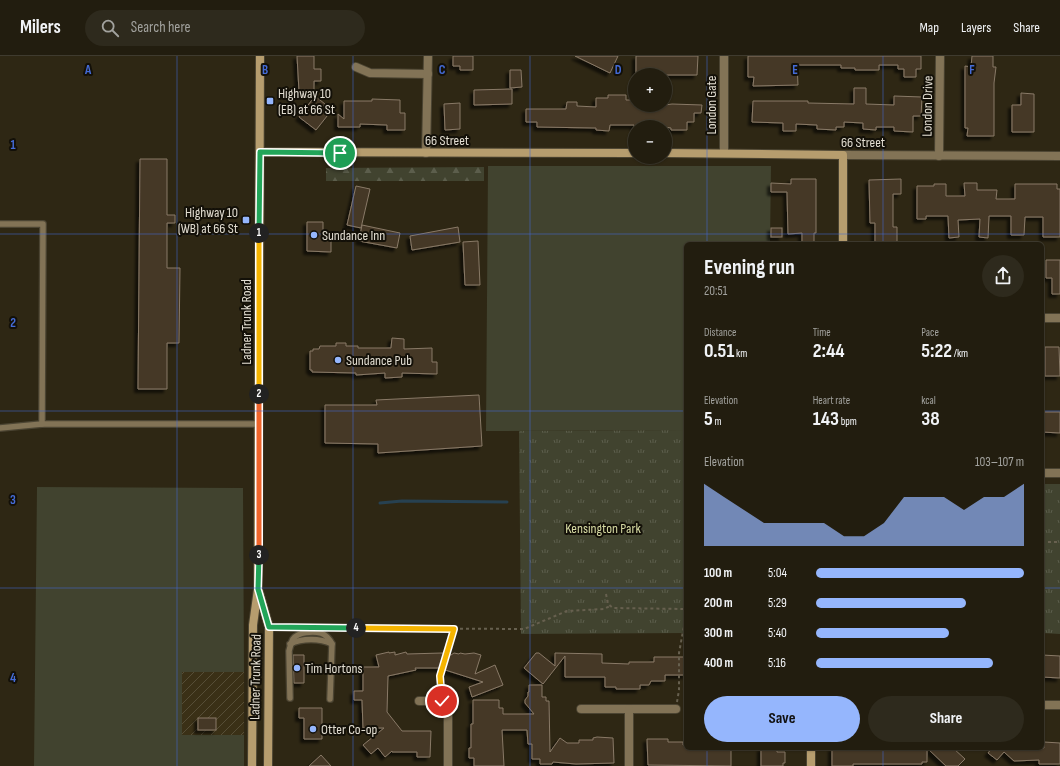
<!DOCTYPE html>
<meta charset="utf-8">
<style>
:root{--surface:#221d0f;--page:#2e2a1d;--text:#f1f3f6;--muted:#a2a29e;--line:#3f3b2f;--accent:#95b6fd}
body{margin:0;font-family:"Sofia Sans Condensed",sans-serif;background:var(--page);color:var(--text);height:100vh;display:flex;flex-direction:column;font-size:15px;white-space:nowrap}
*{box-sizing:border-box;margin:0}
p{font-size:13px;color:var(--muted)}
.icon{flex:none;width:22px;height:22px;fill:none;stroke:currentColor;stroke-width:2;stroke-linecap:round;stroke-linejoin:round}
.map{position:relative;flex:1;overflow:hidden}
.panel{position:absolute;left:684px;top:186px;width:360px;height:508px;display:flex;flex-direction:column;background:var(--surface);border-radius:6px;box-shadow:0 1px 3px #0004,0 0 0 1px var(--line)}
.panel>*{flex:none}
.buttons{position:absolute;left:628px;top:12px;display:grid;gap:8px}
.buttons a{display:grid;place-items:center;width:44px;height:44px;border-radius:50%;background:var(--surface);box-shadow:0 1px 3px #0004,0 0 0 1px var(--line);font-size:20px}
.pin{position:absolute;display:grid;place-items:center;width:34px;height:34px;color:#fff;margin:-17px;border:2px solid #fff;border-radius:50%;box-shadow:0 1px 4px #0007}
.km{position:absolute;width:20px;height:20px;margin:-10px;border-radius:50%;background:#222;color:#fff;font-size:11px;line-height:20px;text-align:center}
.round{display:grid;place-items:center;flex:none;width:42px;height:42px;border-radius:21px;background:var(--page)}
.overview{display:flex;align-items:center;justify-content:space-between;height:68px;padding:0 20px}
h1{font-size:22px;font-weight:700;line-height:30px}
.stats{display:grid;grid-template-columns:repeat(3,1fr);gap:6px;height:68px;padding:4px 20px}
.stats div{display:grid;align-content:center}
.stats b{font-size:20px;font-weight:700}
.stats small{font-size:11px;font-weight:400}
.stats p{font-size:11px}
.chart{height:112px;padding:8px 20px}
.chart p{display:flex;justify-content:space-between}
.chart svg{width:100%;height:72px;margin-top:4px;fill:var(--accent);opacity:.7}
.button{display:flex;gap:8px;margin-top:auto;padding:8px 20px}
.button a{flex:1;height:46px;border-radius:24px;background:var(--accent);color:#111;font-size:16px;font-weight:700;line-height:46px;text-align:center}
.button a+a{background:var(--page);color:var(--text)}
ul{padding:0 20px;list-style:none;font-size:13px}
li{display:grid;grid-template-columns:64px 48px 1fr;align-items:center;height:30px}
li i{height:10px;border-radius:5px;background:var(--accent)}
header{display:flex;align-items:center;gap:24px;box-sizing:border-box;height:56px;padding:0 20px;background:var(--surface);border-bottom:1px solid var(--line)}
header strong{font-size:19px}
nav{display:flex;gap:22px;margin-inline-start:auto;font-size:14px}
.search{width:280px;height:36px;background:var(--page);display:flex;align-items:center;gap:10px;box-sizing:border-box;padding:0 14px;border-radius:22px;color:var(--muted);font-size:15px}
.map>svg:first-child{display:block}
</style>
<header>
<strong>Milers</strong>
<div class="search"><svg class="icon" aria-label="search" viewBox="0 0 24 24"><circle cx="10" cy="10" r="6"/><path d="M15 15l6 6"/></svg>Search here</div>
<nav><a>Map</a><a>Layers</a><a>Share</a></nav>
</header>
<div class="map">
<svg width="1060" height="710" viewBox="0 0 1060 710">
<defs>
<pattern id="industrial-furrows" width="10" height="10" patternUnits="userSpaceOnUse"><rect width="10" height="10" fill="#3a3016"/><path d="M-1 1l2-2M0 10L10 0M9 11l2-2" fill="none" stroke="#564e37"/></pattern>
<pattern id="forest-firs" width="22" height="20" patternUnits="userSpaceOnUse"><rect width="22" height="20" fill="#41432f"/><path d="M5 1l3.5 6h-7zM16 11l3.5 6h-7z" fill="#5c5e4c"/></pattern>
<pattern id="park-tufts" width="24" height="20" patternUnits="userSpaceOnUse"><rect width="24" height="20" fill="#41432f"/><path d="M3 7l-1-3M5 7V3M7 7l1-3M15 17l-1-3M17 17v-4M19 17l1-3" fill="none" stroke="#5c5e4c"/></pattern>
<filter id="shadow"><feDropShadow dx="-3.5" dy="3.5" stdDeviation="1" flood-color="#0009"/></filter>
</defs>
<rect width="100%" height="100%" fill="#2e2714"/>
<!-- industrial -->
<rect fill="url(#industrial-furrows)" x="182" y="616" width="62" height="63"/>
<!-- green -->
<g fill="#41432f">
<path d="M488 110H771L770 188H686V374L486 375Z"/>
<path d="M37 431 243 432 244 616H182V679H244V710H34Z"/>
</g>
<!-- forest -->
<path fill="url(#forest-firs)" d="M484 111V125H326V112Z"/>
<!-- park -->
<g fill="url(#park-tufts)">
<path d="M686 374V577L521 578 519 375Z"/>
<path d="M1042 428H1060V578L1042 577Z"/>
</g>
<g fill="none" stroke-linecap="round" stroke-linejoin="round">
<!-- stream -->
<path stroke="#274151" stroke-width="3" d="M380 447 402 445 507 446"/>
</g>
<!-- building -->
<g fill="#453727" stroke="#897a67" filter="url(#shadow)">
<path d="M297 0H314V13H321V25H314V35H299Z"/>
<path d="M453 0H473V14H460V10H453Z"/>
<path d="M575 0H618L610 17Z"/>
<path d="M636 0H698L697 19H636Z"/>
<path d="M748 0H921V13H916V21H904V13H898V9H879V14H855V12H841V9H797L798 29 753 30 754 21H748Z"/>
<path d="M972 0H993V11H996L994 27V80H967L968 72H965V10L971 11Z"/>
<path d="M510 14H521L522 31 510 32Z"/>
<path d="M854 32H866V48L894 49V40L922 41 921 60H913V76L894 75V71H876V74L863 73V67L844 66V71H836V74L817 73V69L796 68V75H783V67L752 66 753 45H808V47L854 48Z"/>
<path d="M512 33V48L474 49V34Z"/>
<path d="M1021 37 1034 38V76H1012V49H1021Z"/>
<path d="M608 39H626V44H635V49H665L672 48 702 49 701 57H694V66H687V74H671V72L665 71H634V69H610L609 75 596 74V72L537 71V66H526V53H566L567 46H577V50L596 51V42H608Z"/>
<path d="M315 40 325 48 320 54 331 55 316 74 299 61Z"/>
<path d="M372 43 400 44V57H405V74H387V69L360 68V71H338V58L344 63V45H372Z"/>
<path d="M460 47V73L445 74 444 48Z"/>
<path d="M140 103H167V159H175V167H167V212H180L179 287H167V333H138Z"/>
<path d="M791 123H816V177H814V188H802V177L788 178 787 136H771V127L791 128Z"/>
<path d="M901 123V138H893V171H897V188H875V167H870L869 124Z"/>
<path d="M964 127H977V134H997L996 143H1015V128H1057V133H1060V181H1043V161H1025L1024 179H1011V160H989L988 182 979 181 980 163 958 164 959 181 949 182 948 160H926V163H917V130H934V128H946V140H965Z"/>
<path d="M356 130 370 133 361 172 347 169Z"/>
<path d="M307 166H323V181H331V196L307 195Z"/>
<path d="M362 169 400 177 397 192 359 185Z"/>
<path d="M458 171 460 186 412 194 410 180Z"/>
<rect x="771" y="172" width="11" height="9"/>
<path d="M478 185 480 229H465L463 186Z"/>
<path d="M1046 204H1060V238H1052V222H1046Z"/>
<path d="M392 282 404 283V293L432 292V306H437V318L402 317V321L385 322V317L356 319V317L312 316V314H310V295H313V293H319L320 290H336V287H346V290H358V292H391Z"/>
<path d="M1045 291H1059L1060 320H1045Z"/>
<path d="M479 339 482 390 378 397V388L325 387V349H377L376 344Z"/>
<path d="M1042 356H1060V377L1042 376Z"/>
<path d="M389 596V597L395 596V599L406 596 407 598 442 597 451 599 454 597 459 598 460 597 465 598 474 597 481 599 475 618 495 609 503 629 472 641 469 631 483 626 439 612H415L416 614 388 620 387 656 402 675H431L430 701H417V696H392V695L385 701 378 692 371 698 363 689 384 672H363L362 644H354V635H363V611H379L376 599Z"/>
<path d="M536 597H539L555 610V597L602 598V607L629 608V606H654V601H686V619H665V625H651L649 629H640V633H616V631H605V621H565V600L543 628 524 612Z"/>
<path d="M293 599H304V627H294Z"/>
<path d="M1042 599 1060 600V622L1042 621Z"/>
<path d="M529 629H542V641H546V645H549L550 696 560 682 567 687H579V684H593V682L597 681 613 682 614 707 576 708 553 706 552 708H540V703H532V688H528L527 674H502L504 710H474V702H469V692H471V668H473V644H499V652H503V658H534L525 647V644L528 640V636H529Z"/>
<path d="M299 652H322V683H304V662H299Z"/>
<rect x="198" y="662" width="18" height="12"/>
<path d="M647 683H668V686H683V689H686V692L731 693V710L648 709Z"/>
<path d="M1044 686 1060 687V708H1039V704L1014 705 1004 696 997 704 988 697 992 692H1044Z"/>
<path d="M761 692H777V696H785V707H783V710H761Z"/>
<path d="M832 692H953L965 703 958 710H946L927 692V706H922V708H853V710H832Z"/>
<path d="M321 699 331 710H309Z"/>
</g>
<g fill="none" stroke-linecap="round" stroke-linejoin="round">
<defs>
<g id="lane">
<path d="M0 168H43L42 368"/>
<path d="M0 372 42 368H259"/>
<path d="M290 588C302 582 320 582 332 588"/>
<path d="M290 642 289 595C290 591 291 587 293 583 298 576 313 575 321 577 326 579 330 584 332 588L330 643"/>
</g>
<g id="street">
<path d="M356 11 370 17 428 18"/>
<path d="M426 97 428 0"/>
<path d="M724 97V0"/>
<path d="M843 99 1060 100"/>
<path d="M939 100 940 0"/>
<path d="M1042 262H1060"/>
<path d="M1042 417H1060"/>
<path d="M419 645H442L448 659V710"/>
<path d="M1044 649H1060"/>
<path d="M581 653H676"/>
<path d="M629 653V710"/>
</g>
<g id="secondary">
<path d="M260 96 635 97"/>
<path d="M665 97 843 99V188"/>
<path d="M259 536 269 571 268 710"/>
<path d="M811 692V710"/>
<path d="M252 710 253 569 258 533 260 0"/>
</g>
</defs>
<!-- lane casing -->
<use href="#lane" stroke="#4b4432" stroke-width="8"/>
<!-- street casing -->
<use href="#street" stroke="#4b4432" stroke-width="10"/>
<!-- secondary casing -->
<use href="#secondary" stroke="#4b4432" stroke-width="10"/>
<!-- path -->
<g stroke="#67604f" stroke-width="2" stroke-dasharray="3 3" stroke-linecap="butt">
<path d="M1042 486H1060"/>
<path d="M606 538 608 548 613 552 686 553"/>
<path d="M278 571 294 572"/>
<path d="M328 572 524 573 567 555 604 553 610 550"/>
<path d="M441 636 440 621 454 573"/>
<path d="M677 646 679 634V597L686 559"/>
</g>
<!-- lane -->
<use href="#lane" stroke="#827356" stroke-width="5.5"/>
<!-- street -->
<use href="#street" stroke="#827356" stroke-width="8"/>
<!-- secondary -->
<use href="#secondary" stroke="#b69d6e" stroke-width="8"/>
</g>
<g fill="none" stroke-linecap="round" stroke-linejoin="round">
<defs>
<path id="split-1" d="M259 177 260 96 340 97"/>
<path id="split-2" d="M259 338V177"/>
<path id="split-3" d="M259 499V338"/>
<path id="split-4" d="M259 499 258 533 269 571 356 572"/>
<path id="split-5" d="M356 572 454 573 440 620 442 645"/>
</defs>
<!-- split-1 casing -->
<use href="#split-1" stroke="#fff" stroke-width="8"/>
<!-- split-2 casing -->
<use href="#split-2" stroke="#fff" stroke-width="8"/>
<!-- split-3 casing -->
<use href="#split-3" stroke="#fff" stroke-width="8"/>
<!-- split-4 casing -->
<use href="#split-4" stroke="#fff" stroke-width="8"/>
<!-- split-5 casing -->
<use href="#split-5" stroke="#fff" stroke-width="8"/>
<!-- split-1 -->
<use href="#split-1" stroke="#22a559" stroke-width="5"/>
<!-- split-2 -->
<use href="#split-2" stroke="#f5b400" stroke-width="5"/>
<!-- split-3 -->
<use href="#split-3" stroke="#f0652b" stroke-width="5"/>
<!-- split-4 -->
<use href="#split-4" stroke="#22a559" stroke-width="5"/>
<!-- split-5 -->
<use href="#split-5" stroke="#f5b400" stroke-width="5"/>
</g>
<!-- grid -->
<path fill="none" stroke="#446bd7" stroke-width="1" stroke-opacity="0.55" d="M177 0V710M353 0V710M530 0V710M707 0V188M883 0V188M0 178H1060M0 355H686M1042 355H1060M0 532H686M1042 532H1060M707 692V710M883 692V710"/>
<!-- markers -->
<g fill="#95b6fd" stroke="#131008" stroke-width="1.5">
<rect x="266" y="41" width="8" height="8" rx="2"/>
<rect x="242" y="160" width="8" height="8" rx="2"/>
<circle cx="314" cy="179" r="4"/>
<circle cx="338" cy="304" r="4"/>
<circle cx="297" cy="612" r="4"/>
<circle cx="313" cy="673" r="4"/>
</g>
<g text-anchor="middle" stroke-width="4" stroke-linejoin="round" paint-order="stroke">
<!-- poi labels -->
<g font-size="14" fill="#e2ddd1" stroke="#131008" text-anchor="start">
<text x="278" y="42">Highway 10<tspan x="278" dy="16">(EB) at 66 St</tspan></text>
<text x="238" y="161" text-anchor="end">Highway 10<tspan x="238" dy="16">(WB) at 66 St</tspan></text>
<text x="322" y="184">Sundance Inn</text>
<text x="346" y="309">Sundance Pub</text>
<text x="305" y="617">Tim Hortons</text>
<text x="321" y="678">Otter Co-op</text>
</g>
<!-- street labels -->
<g font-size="14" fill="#e2ddd1" stroke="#131008">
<text transform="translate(711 49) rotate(-90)" y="5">London Gate</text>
<text transform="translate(927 50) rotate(-89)" y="5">London Drive</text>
<text x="447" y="89">66 Street</text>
<text x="863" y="91">66 Street</text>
<text transform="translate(246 266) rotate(-90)" y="5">Ladner Trunk Road</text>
<text transform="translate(255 621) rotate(-89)" y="5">Ladner Trunk Road</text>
</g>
<!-- park labels -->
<g font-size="14" fill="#d8dca4" stroke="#131008">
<text x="603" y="477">Kensington Park</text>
</g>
</g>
<g font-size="13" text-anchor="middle" font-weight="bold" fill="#446bd7" stroke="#131008" stroke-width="4" stroke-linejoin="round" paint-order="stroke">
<text x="88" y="18">A</text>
<text x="265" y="18">B</text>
<text x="442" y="18">C</text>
<text x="618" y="18">D</text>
<text x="795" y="18">E</text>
<text x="972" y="18">F</text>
<text x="13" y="93">1</text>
<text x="13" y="271">2</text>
<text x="13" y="448">3</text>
<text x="13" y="626">4</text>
</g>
</svg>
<div class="buttons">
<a>+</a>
<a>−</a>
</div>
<div class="pin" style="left:340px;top:97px;background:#1e9e55"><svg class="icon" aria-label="arrive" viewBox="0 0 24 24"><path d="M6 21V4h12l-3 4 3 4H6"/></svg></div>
<div class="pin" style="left:442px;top:645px;background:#d93025"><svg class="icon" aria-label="check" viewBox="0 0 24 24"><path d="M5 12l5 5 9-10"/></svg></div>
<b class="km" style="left:259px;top:177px">1</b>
<b class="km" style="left:259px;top:338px">2</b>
<b class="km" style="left:259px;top:499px">3</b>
<b class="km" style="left:356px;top:572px">4</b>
<section class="panel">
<div class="overview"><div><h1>Evening run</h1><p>20:51</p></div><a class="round"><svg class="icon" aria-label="share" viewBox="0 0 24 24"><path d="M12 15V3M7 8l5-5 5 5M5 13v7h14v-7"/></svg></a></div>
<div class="stats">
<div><p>Distance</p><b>0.51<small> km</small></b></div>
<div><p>Time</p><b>2:44</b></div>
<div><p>Pace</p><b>5:22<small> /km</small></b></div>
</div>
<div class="stats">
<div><p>Elevation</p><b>5<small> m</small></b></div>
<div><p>Heart rate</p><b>143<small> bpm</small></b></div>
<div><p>kcal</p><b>38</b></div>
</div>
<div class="chart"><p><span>Elevation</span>103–107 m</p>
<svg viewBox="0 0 160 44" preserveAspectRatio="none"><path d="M0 44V6L10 14L20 22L30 30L40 30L50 30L60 30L70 38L80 38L90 30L100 14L110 14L120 14L130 22L140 14L150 14L160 6V44z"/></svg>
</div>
<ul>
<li><b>100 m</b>5:04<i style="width:100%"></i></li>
<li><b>200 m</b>5:29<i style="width:72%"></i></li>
<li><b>300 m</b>5:40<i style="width:64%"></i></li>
<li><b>400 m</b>5:16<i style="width:85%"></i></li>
</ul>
<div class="button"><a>Save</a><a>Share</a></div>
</section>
</div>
